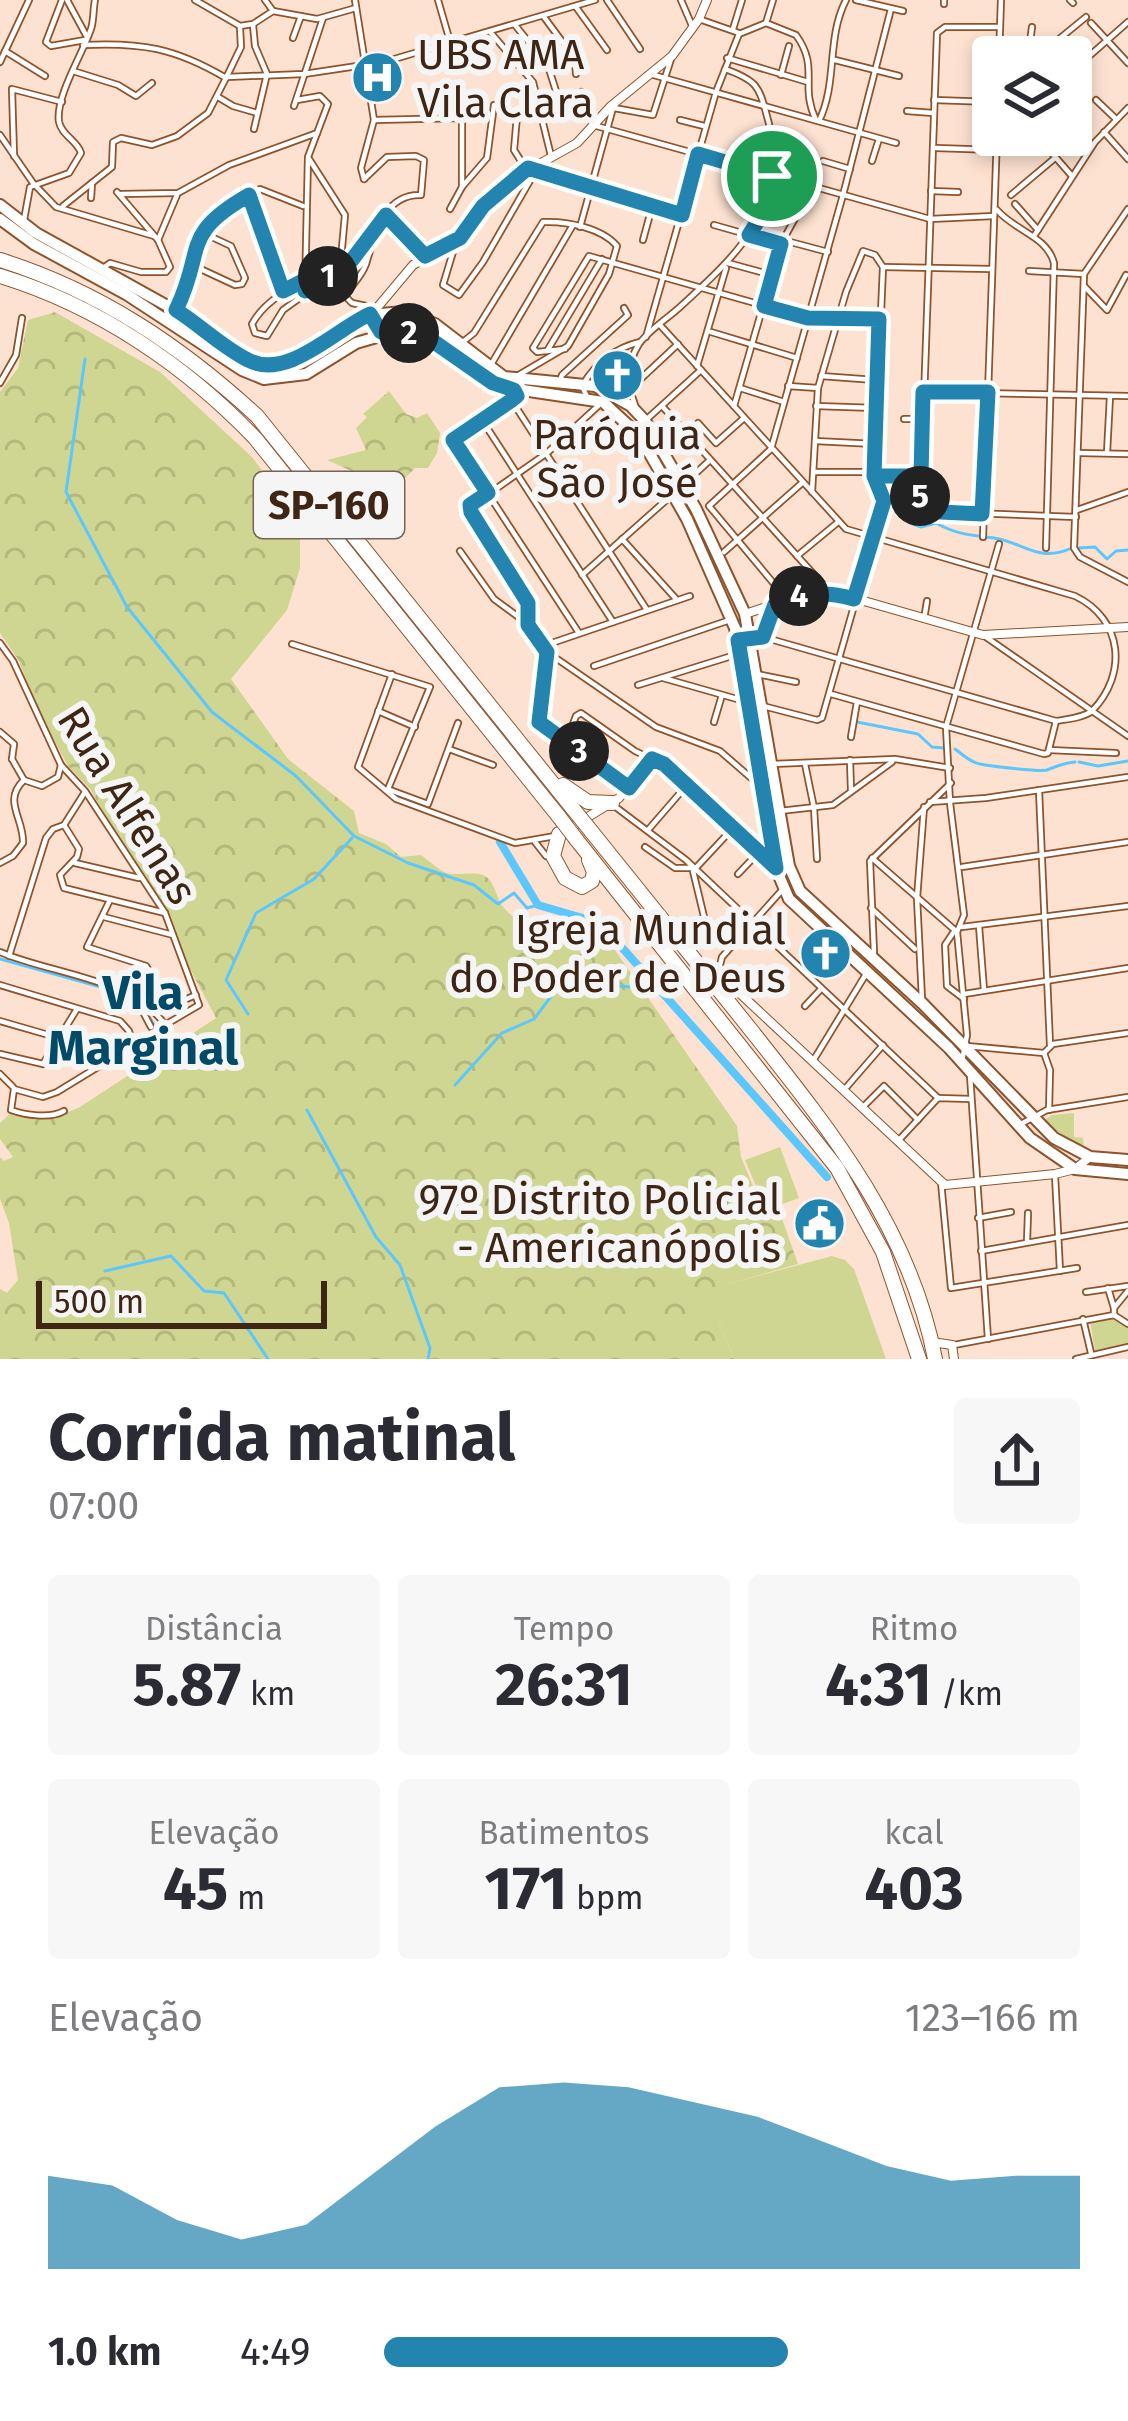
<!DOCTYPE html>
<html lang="pt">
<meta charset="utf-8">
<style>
:root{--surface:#fff;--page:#f7f7f7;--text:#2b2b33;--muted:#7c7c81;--accent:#2384af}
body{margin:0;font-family:"Fira Sans",sans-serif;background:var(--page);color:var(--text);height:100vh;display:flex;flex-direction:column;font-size:45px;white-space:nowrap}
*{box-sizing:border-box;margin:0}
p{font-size:39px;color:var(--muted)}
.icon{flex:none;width:66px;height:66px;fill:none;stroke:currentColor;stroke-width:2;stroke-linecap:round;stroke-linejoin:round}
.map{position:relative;height:1359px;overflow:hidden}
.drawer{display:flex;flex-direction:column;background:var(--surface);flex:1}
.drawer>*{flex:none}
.controls{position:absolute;left:972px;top:36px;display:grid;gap:24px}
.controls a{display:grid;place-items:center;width:120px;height:120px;border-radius:12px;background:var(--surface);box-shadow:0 6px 18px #0003;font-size:60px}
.scale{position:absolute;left:36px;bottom:30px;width:291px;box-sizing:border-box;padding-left:12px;border:6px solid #3e2514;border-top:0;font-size:33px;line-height:42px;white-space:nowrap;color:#3e2514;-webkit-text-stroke:9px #f5f5f5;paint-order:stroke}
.pin{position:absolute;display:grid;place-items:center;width:102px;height:102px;color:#fff;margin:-51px;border:6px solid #fff;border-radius:50%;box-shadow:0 3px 12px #0007}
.km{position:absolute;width:60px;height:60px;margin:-30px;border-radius:50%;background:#222;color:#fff;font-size:33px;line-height:60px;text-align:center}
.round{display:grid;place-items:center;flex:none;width:126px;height:126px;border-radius:12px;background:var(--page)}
.summary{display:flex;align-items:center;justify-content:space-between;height:204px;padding:0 48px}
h1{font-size:66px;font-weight:700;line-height:90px}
.stats{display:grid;grid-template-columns:repeat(3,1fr);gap:18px;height:204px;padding:12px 48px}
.stats div{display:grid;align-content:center;border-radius:12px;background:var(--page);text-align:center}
.stats b{font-size:60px;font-weight:700}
.stats small{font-size:33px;font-weight:400}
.stats p{font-size:33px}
.chart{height:336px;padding:24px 48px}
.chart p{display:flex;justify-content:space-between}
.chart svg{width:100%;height:216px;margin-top:12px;fill:var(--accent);opacity:.7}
ul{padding:0 48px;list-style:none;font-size:39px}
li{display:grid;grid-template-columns:192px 144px 1fr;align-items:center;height:90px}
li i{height:30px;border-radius:15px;background:var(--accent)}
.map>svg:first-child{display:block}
</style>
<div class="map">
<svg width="1128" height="1359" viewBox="0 0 1128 1359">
<defs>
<pattern id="forest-crowns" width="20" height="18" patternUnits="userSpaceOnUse" patternTransform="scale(3)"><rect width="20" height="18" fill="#cfd691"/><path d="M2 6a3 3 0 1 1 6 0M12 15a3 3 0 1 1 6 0" fill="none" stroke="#b3b87c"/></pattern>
</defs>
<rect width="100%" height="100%" fill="#fde2d1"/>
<!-- forest -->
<g fill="url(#forest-crowns)">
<path d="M55 312 160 372 252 457 300 521V568L287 610 231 679 288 759 354 811 359 833 386 844 401 857 421 855C428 860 437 868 444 872 456 877 471 871 483 875 495 880 496 898 503 907 522 928 550 940 578 946L589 940H608L737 1126 741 1157 766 1217 780 1213 798 1264 728 1284 717 1317 734 1359H0V1289L7 1293 18 1280 9 1223 0 1199V1157L4 1161 13 1157 0 1139V1123L11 1113 57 1117 80 1107 216 1018 188 965 169 912 141 876 90 789 68 766 35 705 19 661 0 633V392L18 368 28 320Z"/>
<path d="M389 391 406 414 417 418 427 413 440 433 437 453 428 468H415L394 490 327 460 366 450 356 428 367 417 363 414Z"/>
</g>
<!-- park -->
<g fill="#cfd691">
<path d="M1074 1113V1137L1083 1138 1084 1150 1043 1121 1052 1115Z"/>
<path d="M780 1147 799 1198 766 1210 745 1160Z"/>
<path d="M832 1256 845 1260 854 1269 886 1359H734L717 1317 716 1299 728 1284Z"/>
<path d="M1113 1316 1128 1329V1343L1095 1352 1090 1320Z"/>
</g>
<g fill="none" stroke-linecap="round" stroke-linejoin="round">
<!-- stream -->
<g stroke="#5cc7fc" stroke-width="3">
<path d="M85 359 66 492 127 607 212 712 296 776 354 836 408 863 474 885 498 904 514 893 527 908 538 905"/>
<path d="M873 501 879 503"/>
<path d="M887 502 901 504 910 523 921 527 936 523C957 535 972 535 994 538 1025 543 1038 563 1072 548"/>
<path d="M1079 548 1095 547 1107 559 1116 551 1128 550"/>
<path d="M857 722 918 734 932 747 944 748"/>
<path d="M955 749C962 754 971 763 980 764 989 766 1040 772 1047 770 1058 766 1062 763 1075 762"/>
<path d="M1079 762 1098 766 1128 761"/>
<path d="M0 959 115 991"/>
<path d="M146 1011 169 1052"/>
<path d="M248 1014 226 980 256 913 314 879 352 838"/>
<path d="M455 1085 502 1033 534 1019 562 982 659 989"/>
<path d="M307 1110 376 1237 400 1265 430 1348 428 1359"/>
<path d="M105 1271 171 1256 204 1291 224 1293 268 1359"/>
</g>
<!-- river -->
<path stroke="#5cc7fc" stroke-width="8" d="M500 842 538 905 600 923 827 1177"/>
<defs>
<g id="minor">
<path d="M62 0 46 42 51 46 85 40"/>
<path d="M67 0 87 37"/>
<path d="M195 0 240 26 253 24 273 11 317 19 356 8"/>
<path d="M265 0 273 11"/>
<path d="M355 0 374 120 361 168 364 179"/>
<path d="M438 0 451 45"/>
<path d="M607 0 640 49"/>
<path d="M681 0 693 28"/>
<path d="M856 0 903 11"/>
<path d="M1070 0 1073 3"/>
<path d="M944 4V0"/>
<path d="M576 7 607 50"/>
<path d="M544 17 575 59 576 74"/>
<path d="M699 19 739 33"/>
<path d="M766 23 773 0"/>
<path d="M1091 23 1128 63"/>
<path d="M253 25 255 46 267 74 254 129"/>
<path d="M515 25 548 66 564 116"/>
<path d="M1000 27H945L937 33 920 511 1076 517"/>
<path d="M733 29 742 0"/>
<path d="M491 33 533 82 551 156"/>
<path d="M293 38 301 16"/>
<path d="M5 51 45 76"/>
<path d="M999 57 1001 0"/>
<path d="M1028 57 1032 27"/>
<path d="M1037 57 1086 17"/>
<path d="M727 58 808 82"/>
<path d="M835 60 899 76"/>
<path d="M0 62 29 0"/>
<path d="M73 71 118 85 136 96 152 83"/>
<path d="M1071 72 1128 22"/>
<path d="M650 74 896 143"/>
<path d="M781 75 789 46"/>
<path d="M227 77 304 74 384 62 595 0"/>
<path d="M226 78 241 47 240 28"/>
<path d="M581 92 595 122"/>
<path d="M218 97 233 106 257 113"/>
<path d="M297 100 320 96 328 104 308 157 305 291"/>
<path d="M934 100 993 102"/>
<path d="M1096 100 1116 119"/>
<path d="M294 106 323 18"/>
<path d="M614 108 653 115 672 56"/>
<path d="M907 111 933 113"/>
<path d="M374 120 462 118V187"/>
<path d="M680 120 704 126"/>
<path d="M819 121C838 82 826 39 846 0"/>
<path d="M593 125 930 219 994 216"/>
<path d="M1104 132 1128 159"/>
<path d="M0 135 33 183 56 207 154 236"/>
<path d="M1036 135 1072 176"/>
<path d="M936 148 996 150"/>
<path d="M14 156 12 89 62 102"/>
<path d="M309 159 345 215 340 269"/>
<path d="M823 161 850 169"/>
<path d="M872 161 879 139"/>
<path d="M526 169 514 150 517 116 523 111H538"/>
<path d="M533 171 682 215"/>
<path d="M364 179 387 157 416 156 424 160 421 195C383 194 375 235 366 264 362 276 351 286 345 296L352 303 376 308"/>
<path d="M931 191 958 192"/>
<path d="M121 194 178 193 229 165 317 133"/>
<path d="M249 195 283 291"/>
<path d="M1011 195 1055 158"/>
<path d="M91 198 92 183"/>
<path d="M1015 204 1038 230"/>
<path d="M63 206 112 167 113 142 121 138 152 145 177 136 208 113 226 78C175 48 141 42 83 45"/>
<path d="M450 209 462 187 487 158 494 105"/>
<path d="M997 210C1015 231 1047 236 1054 263L1046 548"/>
<path d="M386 215 426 256"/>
<path d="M24 220 30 187 69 173 81 153C77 140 62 136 59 122 55 97 83 53 91 29 94 20 93 9 95 0"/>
<path d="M714 225 781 244"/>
<path d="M580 227 613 108"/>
<path d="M1034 236 1095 142 1128 108"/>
<path d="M158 240 177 195"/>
<path d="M643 240 652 207"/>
<path d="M783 240 828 252"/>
<path d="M456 242 443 285 459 295 483 262 535 172"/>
<path d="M728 263 772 275"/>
<path d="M192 265 235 285 242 284 245 278 231 246 201 232"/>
<path d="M883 267 991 269"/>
<path d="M103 268 110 263 141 272H166L170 267 158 240 117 192"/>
<path d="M1029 271 1084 274"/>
<path d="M1084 274 1074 548 1080 557 1128 582"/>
<path d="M1084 274 1128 209"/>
<path d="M303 281C283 292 263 304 252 324L255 333 267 336 283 310 347 264 369 239"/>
<path d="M1085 287 1107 310 1126 275"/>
<path d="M176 310C209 244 179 227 260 189L303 206"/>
<path d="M660 325 846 529 1075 596C1123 619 1128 674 1092 711 1083 718 1067 719 1056 721L763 637"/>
<path d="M711 332 797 358"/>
<path d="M646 337 716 92 739 34 766 23 796 35C820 68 799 85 816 120"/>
<path d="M464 341 474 333 543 222C567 221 602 228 617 246L609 274 568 346 517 376"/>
<path d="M565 349 537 352 533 348 589 256 808 318 879 319"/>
<path d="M547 351 602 259"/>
<path d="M492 363 573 225"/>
<path d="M697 366 726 268"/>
<path d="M821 376 875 380"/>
<path d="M0 383 16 355 22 318"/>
<path d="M559 383 562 375 628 315 624 308"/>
<path d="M788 386 818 388"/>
<path d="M631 388 678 344"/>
<path d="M740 388 784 402"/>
<path d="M924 392 1128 396"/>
<path d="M520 394 453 440 579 633"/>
<path d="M587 397 582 386C595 364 615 348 640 342"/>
<path d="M512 401 647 610"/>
<path d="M635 405C627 384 626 364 639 344 649 330 668 318 680 307 737 255 792 205 768 120 759 87 759 81 725 69"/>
<path d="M662 406 827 589"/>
<path d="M734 406 781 244 812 187"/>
<path d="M816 406 876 408"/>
<path d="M647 419 701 370"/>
<path d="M904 419H922"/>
<path d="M482 420 613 622"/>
<path d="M698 423 716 443 744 418"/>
<path d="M815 441 875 444"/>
<path d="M1080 453 1128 454"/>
<path d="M1107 453 1110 396"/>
<path d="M814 472H874"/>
<path d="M875 476H921"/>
<path d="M684 484 710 460"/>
<path d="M812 492 818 388 846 292 863 251 875 255 883 267"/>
<path d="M1077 510 1128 492"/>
<path d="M983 537 997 135"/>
<path d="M622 539 677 600"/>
<path d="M460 551 494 599 528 624 547 652 541 725 629 788"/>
<path d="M724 552 802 483"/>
<path d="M797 556 837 523"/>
<path d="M582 575 672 495"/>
<path d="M785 597 709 506 771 449 843 195 891 9"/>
<path d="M924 619 927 601"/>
<path d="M528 624V603L470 507 547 453 598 406"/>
<path d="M983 635 1128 736"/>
<path d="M0 643 13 661 61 765 85 791 165 913 199 1005 165 1025C135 979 51 974 0 952"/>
<path d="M292 644 430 687 388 789"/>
<path d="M543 646 690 596"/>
<path d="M547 652 656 727 720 751 758 784"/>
<path d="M594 666 727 621"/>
<path d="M392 674 358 767 396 799 515 843 555 836"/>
<path d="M757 674 796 682"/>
<path d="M663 678 744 701"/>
<path d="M638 685 735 655"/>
<path d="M831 694 1044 754 1048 753 1056 721"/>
<path d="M763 706 817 720 822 718 884 501 874 472 883 267"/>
<path d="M378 711 415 727"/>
<path d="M714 722 722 695"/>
<path d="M0 732 14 744 12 759"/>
<path d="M851 737 857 702"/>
<path d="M566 742 576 716 581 713 635 751 652 759"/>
<path d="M449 749 493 765"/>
<path d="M1049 750 1116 753"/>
<path d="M12 759 24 780 42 786 58 777 61 765"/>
<path d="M850 760 851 790"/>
<path d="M772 764 895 759 950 768"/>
<path d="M805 764 814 808 817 859"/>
<path d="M390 790 428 804 458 723"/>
<path d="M1039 790 1050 1045"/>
<path d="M930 802 986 798 1128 777"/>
<path d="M613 805 686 860 938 1098"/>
<path d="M780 811 833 805 892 762"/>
<path d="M64 825 79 849 77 857 60 875 64 888 165 913"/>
<path d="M648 830 687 785"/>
<path d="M535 842 546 856"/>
<path d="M645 847 675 868H692"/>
<path d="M872 858 957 932"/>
<path d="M0 863 13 856 23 843C24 818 2 801 24 780"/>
<path d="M75 863 139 878"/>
<path d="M962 867 1128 842"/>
<path d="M738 874 759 852"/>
<path d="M110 900 87 947 146 966 173 1007"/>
<path d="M871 908 915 949"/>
<path d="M104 917 173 935"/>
<path d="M706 925 693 871 733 828"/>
<path d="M979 926 984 990"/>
<path d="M962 927 1128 906"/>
<path d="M953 933 945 945 947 986 964 999"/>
<path d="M874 952 870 861 951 783"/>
<path d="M9 956 46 838 53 829 64 825 85 792"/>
<path d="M718 973 722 957 783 889"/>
<path d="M0 985 120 1021 129 1031 137 1059"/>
<path d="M964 994 1128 968"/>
<path d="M922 999 917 898 924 807"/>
<path d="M146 1002 143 1012 151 1027"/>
<path d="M805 1006 821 989"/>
<path d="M158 1011 196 995"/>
<path d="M0 1021 59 1038"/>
<path d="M967 1046 1044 1053"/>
<path d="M1044 1053 1053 1044 1128 1033"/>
<path d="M1044 1053 1050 1070 1049 1110"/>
<path d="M0 1054 43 1064 96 1041 131 1038"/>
<path d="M813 1061 866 974"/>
<path d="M962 1061 967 1035 957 932 964 915 950 803 946 727 999 544"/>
<path d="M43 1064 77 1009"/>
<path d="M0 1074 13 1087"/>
<path d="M970 1075 988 1339"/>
<path d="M844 1090 883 1045"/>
<path d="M863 1107 884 1086 918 1120"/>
<path d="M64 1111C50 1119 25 1115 11 1110L14 1089 43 1097 57 1092 106 1062 113 1051V1040"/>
<path d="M1019 1125 1047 1110 1128 1097"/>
<path d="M899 1140 938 1098 971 1099"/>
<path d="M1055 1175 1060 1271"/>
<path d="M941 1182 951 1288 1077 1268"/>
<path d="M978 1218 1011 1212"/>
<path d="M1027 1242 1028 1213"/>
<path d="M981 1251 1128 1225"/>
<path d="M1108 1288 1114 1308"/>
<path d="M1086 1292 1128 1286"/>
<path d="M1114 1315V1308L1128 1291"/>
<path d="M1114 1315 1128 1324"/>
<path d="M1083 1319 1091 1353"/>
<path d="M954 1345 1114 1315"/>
<path d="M1076 1359 1128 1347"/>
</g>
<g id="tertiary">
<path d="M371 315 413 265 460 239 483 206 514 178 577 143 611 106 672 56 699 19 707 0"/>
<path d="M745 614 809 593 829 591 983 635 1128 627"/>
<path d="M738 640 763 637 774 606"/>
<path d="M565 831 619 798 652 759 671 769 775 867"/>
<path d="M718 973 945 1185 1055 1174 1075 1169 1090 1157"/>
<path d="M932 1342 952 1345"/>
<path d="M952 1345 954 1359"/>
</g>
<g id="primary">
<path d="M0 205 36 233 198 323 257 364 290 360 371 315 402 312 435 324 504 377 595 386 631 406 645 421 696 509 745 614 789 866 800 891 923 1004 1054 1138 1090 1157 1128 1160"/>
<path d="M0 219 34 244 126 294 242 370 264 379 306 374 356 343 401 330"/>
<path d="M396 332 435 340 502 387 603 402 631 428 650 454 687 519 735 628 777 871 789 899 949 1048 1030 1138 1075 1169 1128 1174"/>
</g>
<g id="motorway">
<path d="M0 260C99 291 181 346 257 416L574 810"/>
<path d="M0 276C98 306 185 365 255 438L560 818"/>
<path d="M563 785 588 802 612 803"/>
<path d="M591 831C643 895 695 960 747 1025 828 1127 910 1227 935 1359"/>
<path d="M559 834 553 856 565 878 582 887 592 881 594 872 589 860"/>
<path d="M576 839 837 1168 883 1252 919 1359"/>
</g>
</defs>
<!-- minor casing -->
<use href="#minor" stroke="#8d532c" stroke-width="8"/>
<!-- tertiary casing -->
<use href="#tertiary" stroke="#8d532c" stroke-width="10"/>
<!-- primary casing -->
<use href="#primary" stroke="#8d532c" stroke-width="14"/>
<!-- motorway casing -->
<use href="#motorway" stroke="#8d532c" stroke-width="16"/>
<!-- minor -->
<use href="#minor" stroke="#fff" stroke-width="4.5"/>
<!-- tertiary -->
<use href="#tertiary" stroke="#fff" stroke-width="8"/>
<!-- primary -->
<use href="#primary" stroke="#fff" stroke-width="10"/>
<!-- motorway -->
<use href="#motorway" stroke="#fff" stroke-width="14"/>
<defs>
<g id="motorway-bridge">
<path d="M574 810 591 831"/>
<path d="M560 818 576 839"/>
</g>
</defs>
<!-- motorway-bridge casing -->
<use href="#motorway-bridge" stroke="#8d532c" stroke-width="16" stroke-linecap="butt"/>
<!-- motorway-bridge -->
<use href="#motorway-bridge" stroke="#fff" stroke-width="14"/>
</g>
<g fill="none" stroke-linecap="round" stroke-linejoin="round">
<defs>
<path id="route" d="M772 176 698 154 682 215 528 168 483 206 460 238 425 256 386 215 352 260 305 291 303 281 283 291 249 195C179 235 206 249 176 310 200 325 222 347 248 360 287 381 336 329 370 314L381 332 427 337 493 383 514 390 517 396 512 400 453 440 488 493 470 505 471 512 528 603V625L547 652 539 722 629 788 652 759 664 764 776 868 738 640 763 637 775 604C805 594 823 590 854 599L884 501 874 476H921L923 392H988L982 514 920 511 921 476H874L879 319 808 318 764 306 781 244 749 235 766 208 772 176"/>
</defs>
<!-- route casing -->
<use href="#route" stroke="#fff" stroke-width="24"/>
<!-- route -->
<use href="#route" stroke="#2384af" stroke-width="15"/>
</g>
<!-- icons -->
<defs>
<symbol id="hospital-disc" viewBox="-11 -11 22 22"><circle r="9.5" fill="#2384af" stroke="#f5f5f5"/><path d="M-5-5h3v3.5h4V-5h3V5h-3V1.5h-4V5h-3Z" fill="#fff"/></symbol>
<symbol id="church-disc" viewBox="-11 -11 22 22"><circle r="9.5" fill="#2384af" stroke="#f5f5f5"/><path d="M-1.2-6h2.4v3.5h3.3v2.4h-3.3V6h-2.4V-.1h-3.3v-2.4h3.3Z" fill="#fff"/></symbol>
<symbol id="civic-disc" viewBox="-11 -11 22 22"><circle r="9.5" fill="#2384af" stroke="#f5f5f5"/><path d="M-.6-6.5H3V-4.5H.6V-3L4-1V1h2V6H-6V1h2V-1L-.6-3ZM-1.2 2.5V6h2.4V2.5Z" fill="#fff"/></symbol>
</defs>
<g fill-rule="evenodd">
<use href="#hospital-disc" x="348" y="48" width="59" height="59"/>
<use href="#church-disc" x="588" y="346" width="59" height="59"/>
<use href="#church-disc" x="796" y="924" width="59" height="59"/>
<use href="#civic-disc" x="790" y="1194" width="59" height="59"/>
</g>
<g text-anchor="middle" stroke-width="12" stroke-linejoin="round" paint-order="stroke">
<!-- shield labels -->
<rect fill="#f5f5f5" stroke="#756358" stroke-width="3" x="254" y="472" width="150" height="66" rx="9"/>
<g font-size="39" font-weight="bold" fill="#3e2514">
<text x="329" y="519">SP-160</text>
</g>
<!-- poi labels -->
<g font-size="42" fill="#3e2514" stroke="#f5f5f5" text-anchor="end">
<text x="417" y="69" text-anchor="start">UBS AMA<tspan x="417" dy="48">Vila Clara</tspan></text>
<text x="617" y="449" text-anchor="middle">Paróquia<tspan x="617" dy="48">São José</tspan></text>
<text x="786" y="944">Igreja Mundial<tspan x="786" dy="48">do Poder de Deus</tspan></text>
<text x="781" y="1214">97º Distrito Policial<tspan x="781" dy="48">- Americanópolis</tspan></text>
</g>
<!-- street labels -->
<g font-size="42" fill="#3e2514" stroke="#f5f5f5">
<text transform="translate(128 805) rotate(58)" y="15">Rua Alfenas</text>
</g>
<!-- quarter labels -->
<g font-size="48" font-weight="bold" fill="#014b69" stroke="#f5f5f5">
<text x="143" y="1009">Vila<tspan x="143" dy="55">Marginal</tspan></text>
</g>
</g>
</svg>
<div class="controls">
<a><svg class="icon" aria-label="layers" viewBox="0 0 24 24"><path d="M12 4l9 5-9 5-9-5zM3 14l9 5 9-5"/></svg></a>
</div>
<div class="scale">500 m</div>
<div class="pin" style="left:772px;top:176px;background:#1e9e55"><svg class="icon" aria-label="arrive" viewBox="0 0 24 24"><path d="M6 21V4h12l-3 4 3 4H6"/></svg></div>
<b class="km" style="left:328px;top:276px">1</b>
<b class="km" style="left:409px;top:333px">2</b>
<b class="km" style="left:579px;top:751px">3</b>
<b class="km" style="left:799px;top:596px">4</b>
<b class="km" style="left:920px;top:496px">5</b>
</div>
<section class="drawer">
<div class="summary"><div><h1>Corrida matinal</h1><p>07:00</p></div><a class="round"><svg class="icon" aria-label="share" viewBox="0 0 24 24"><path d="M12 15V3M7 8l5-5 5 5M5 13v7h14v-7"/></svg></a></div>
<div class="stats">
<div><p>Distância</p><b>5.87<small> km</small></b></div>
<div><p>Tempo</p><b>26:31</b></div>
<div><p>Ritmo</p><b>4:31<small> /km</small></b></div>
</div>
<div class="stats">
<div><p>Elevação</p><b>45<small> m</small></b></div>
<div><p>Batimentos</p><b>171<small> bpm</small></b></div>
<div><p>kcal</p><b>403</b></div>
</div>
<div class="chart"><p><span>Elevação</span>123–166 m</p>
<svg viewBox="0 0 160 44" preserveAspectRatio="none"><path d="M0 44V25L10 27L20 34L30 38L40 35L50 25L60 15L70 7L80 6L90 7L100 10L110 13L120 18L130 23L140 26L150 25L160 25V44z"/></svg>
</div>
<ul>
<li><b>1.0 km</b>4:49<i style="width:58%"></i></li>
</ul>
</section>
